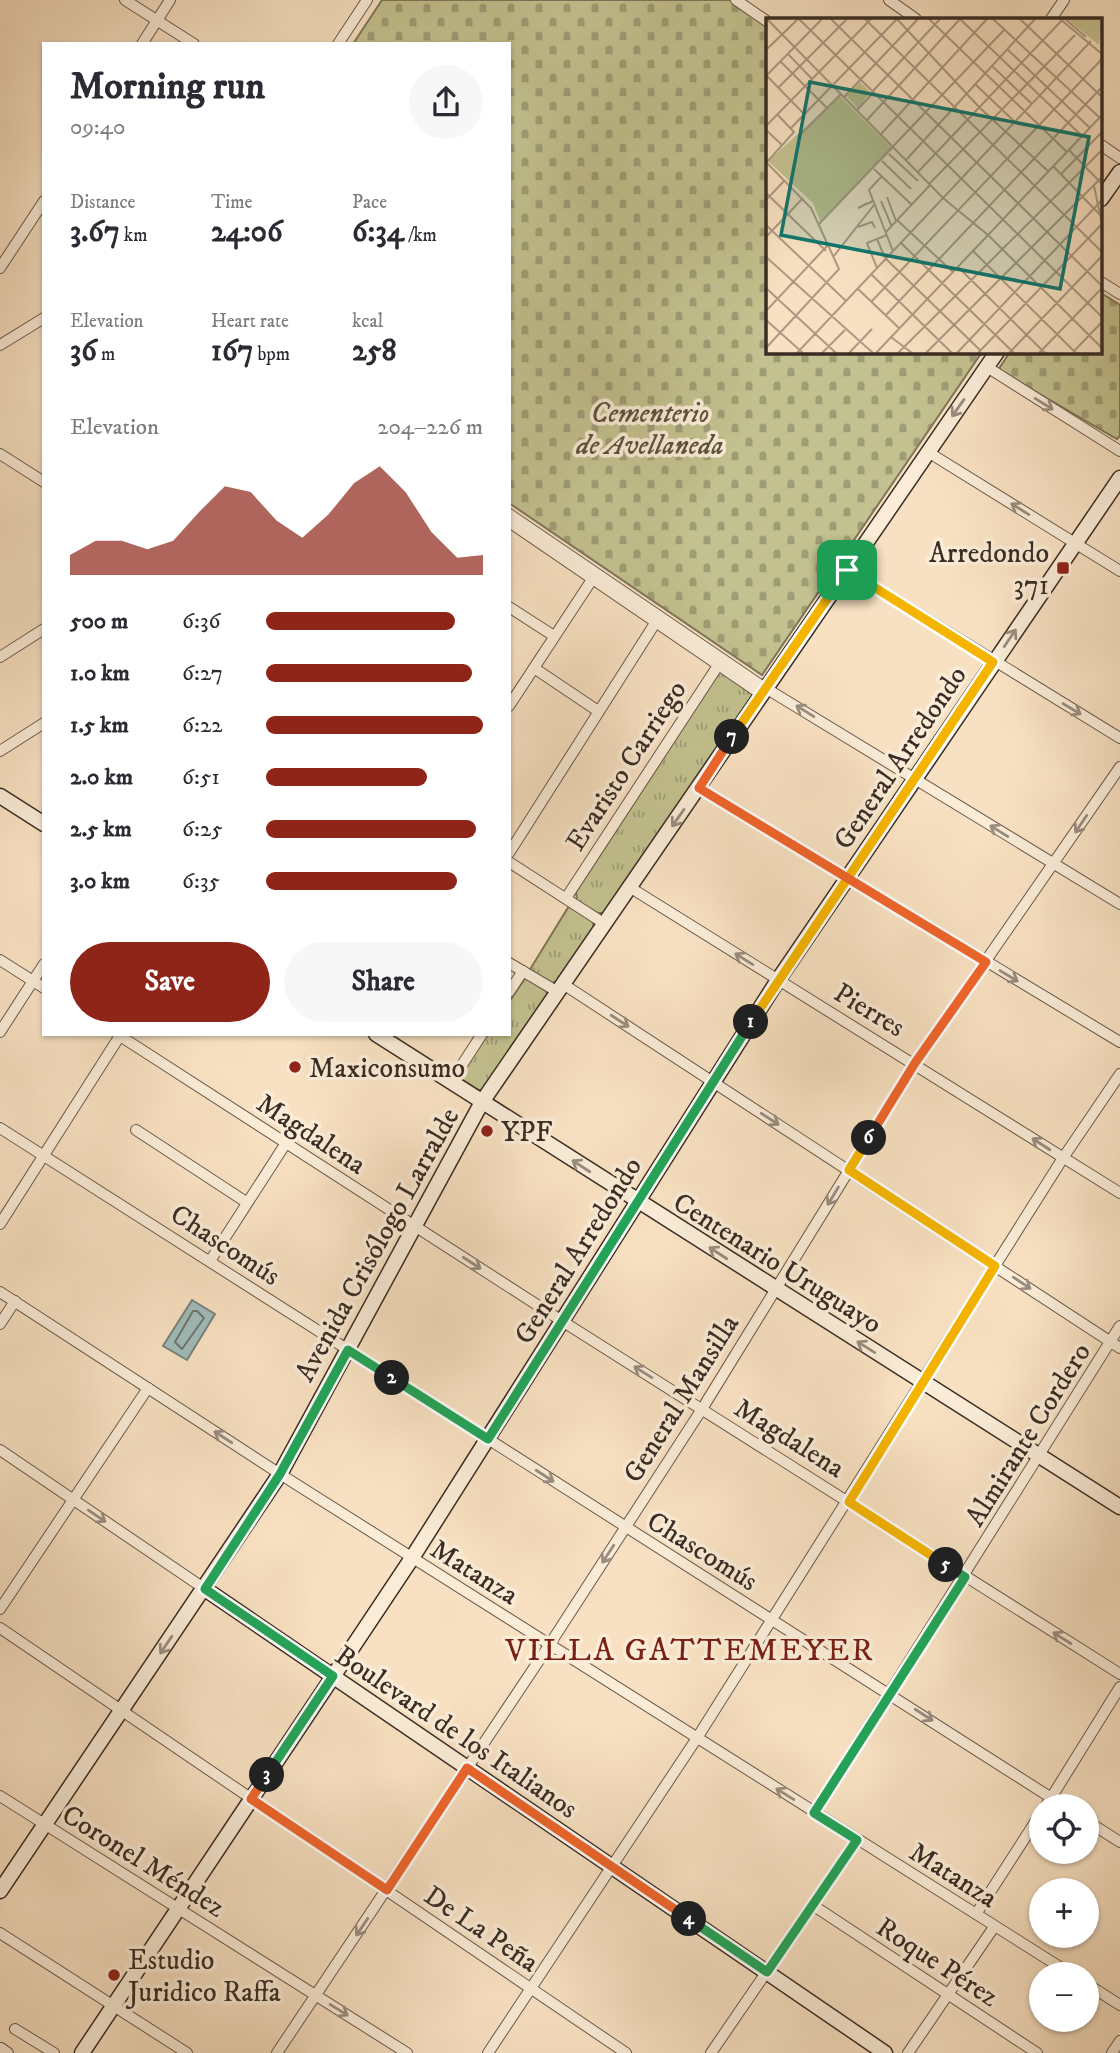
<!DOCTYPE html>
<meta charset="utf-8">
<style>
:root{--surface:#fff;--page:#f7f7f7;--text:#2b2b33;--muted:#7c7c81;--accent:#8f2418}
body{margin:0;font-family:"IM FELL DW Pica",serif;background:var(--page);color:var(--text);height:100vh;display:flex;flex-direction:column;font-size:26px;white-space:nowrap}
*{box-sizing:border-box;margin:0}
p{font-size:23px;color:var(--muted)}
.icon{flex:none;width:38px;height:38px;fill:none;stroke:currentColor;stroke-width:2;stroke-linecap:round;stroke-linejoin:round}
.map{position:relative;flex:1;overflow:hidden}
.side{position:absolute;left:42px;top:42px;width:469px;height:994px;display:flex;flex-direction:column;background:var(--surface);border-radius:0px;box-shadow:0 2px 5px #0004}
.side>*{flex:none}
.fabs{position:absolute;left:1029px;top:1794px;display:grid;gap:14px}
.fabs a{display:grid;place-items:center;width:70px;height:70px;border-radius:50%;background:var(--surface);box-shadow:0 2px 5px #0004;font-size:35px}
.pin{position:absolute;display:grid;place-items:center;width:60px;height:60px;color:#fff;margin:-30px;border-radius:14px;box-shadow:0 4px 10px #0006}
.km{position:absolute;width:35px;height:35px;margin:-18px;border-radius:50%;background:#222;color:#fff;font-size:19px;line-height:35px;text-align:center}
.round{display:grid;place-items:center;flex:none;width:74px;height:74px;border-radius:37px;background:var(--page)}
.headline{display:flex;align-items:center;justify-content:space-between;height:119px;padding:0 28px}
h1{font-size:38px;font-weight:800;line-height:52px}
.figures{display:grid;grid-template-columns:repeat(3,1fr);gap:10px;height:119px;padding:7px 28px}
.figures div{display:grid;align-content:center}
.figures b{font-size:30px;font-weight:800}
.figures small{font-size:19px;font-weight:400}
.figures p{font-size:19px}
.chart{height:196px;padding:14px 28px}
.chart p{display:flex;justify-content:space-between}
.chart svg{width:100%;height:126px;margin-top:7px;fill:var(--accent);opacity:.7}
.action{display:flex;gap:14px;margin-top:auto;padding:14px 28px}
.action a{flex:1;height:80px;border-radius:42px;background:var(--accent);color:#fff;font-size:28px;font-weight:800;line-height:80px;text-align:center}
.action a+a{background:var(--page);color:var(--text)}
ul{padding:0 28px;list-style:none;font-size:23px}
li{display:grid;grid-template-columns:112px 84px 1fr;align-items:center;height:52px}
li i{height:18px;border-radius:9px;background:var(--accent)}
.map>svg:first-child{display:block}
</style>
<div class="map">
<svg width="1120" height="2053" viewBox="0 0 1120 2053">
<defs>
<pattern id="grass-tufts" width="24" height="20" patternUnits="userSpaceOnUse" patternTransform="scale(1.75)"><rect width="24" height="20" fill="#c3c18f"/><path d="M3 7l-1-3M5 7V3M7 7l1-3M15 17l-1-3M17 17v-4M19 17l1-3" fill="none" stroke="#9f9d75"/></pattern>
<pattern id="cemetery-stones" width="16" height="16" patternUnits="userSpaceOnUse" patternTransform="scale(1.75)"><rect width="16" height="16" fill="#c3c18f"/><path d="M2 7V4a2 2 0 0 1 4 0v3zM10 15v-3a2 2 0 0 1 4 0v3z" fill="#9f9d75"/></pattern>
</defs>
<rect width="100%" height="100%" fill="#f8e1c2"/>
<filter id="stains"><feTurbulence type="fractalNoise" baseFrequency=".00286" numOctaves="4"/><feColorMatrix values="0 0 0 0 .2 0 0 0 0 .09 0 0 0 0 .02 0 0 0 .5 -.17"/></filter>
<radialGradient id="worn" r=".72"><stop offset=".6" stop-color="#630" stop-opacity="0"/><stop offset="1" stop-color="#630" stop-opacity=".3"/></radialGradient>
<!-- grass -->
<g fill="url(#grass-tufts)" stroke="#7e765a" stroke-width="2">
<path d="M720 671 753 695 604 913H598L577 901 576 892Z"/>
<path d="M569 906 592 921 594 927 558 981 552 983 529 971Z"/>
<path d="M526 977 546 991 548 996 483 1090H478L462 1080 461 1074 488 1034H509V1002Z"/>
</g>
<!-- cemetery -->
<g fill="url(#cemetery-stones)" stroke="#7e765a" stroke-width="2">
<path d="M382 0H734L768 24V352H982L762 675 509 503V44H353Z"/>
<path d="M1101 293 1120 305V436L1117 439 1000 371V367L1010 352H1101Z"/>
</g>
<!-- water -->
<path fill="#a0bcbb" stroke="#77827f" stroke-width="2" d="M192 1300 215 1314 187 1360 163 1346Z"/>
<g fill="none" stroke-linecap="round" stroke-linejoin="round">
<!-- shore -->
<path stroke="#6d7470" stroke-width="2" d="M193 1311H197L204 1318 182 1349 175 1342Z"/>
<defs>
<g id="street">
<path d="M125 0 194 44"/>
<path d="M736 0 768 22"/>
<path d="M889 0 916 19"/>
<path d="M1051 19 1064 0"/>
<path d="M142 44 170 0"/>
<path d="M338 44 367 0"/>
<path d="M1101 145 1120 158"/>
<path d="M0 268 44 201"/>
<path d="M1101 282 1120 294"/>
<path d="M0 345 44 318"/>
<path d="M987 367 1120 451"/>
<path d="M928 452 1120 571"/>
<path d="M0 454 44 482"/>
<path d="M509 514 759 684 1120 904"/>
<path d="M509 522 761 694"/>
<path d="M847 570 1120 738"/>
<path d="M509 607 554 636"/>
<path d="M0 657 44 629"/>
<path d="M534 668 598 711"/>
<path d="M509 706 595 575"/>
<path d="M0 751 44 723"/>
<path d="M699 788 1120 1042"/>
<path d="M509 853 659 617"/>
<path d="M509 862 605 924"/>
<path d="M631 888 1120 1193"/>
<path d="M566 898 721 661"/>
<path d="M0 960 44 988"/>
<path d="M509 963 558 992"/>
<path d="M563 984 1120 1348"/>
<path d="M509 992 523 971"/>
<path d="M0 1032 44 964"/>
<path d="M117 1034 562 1321 1120 1674"/>
<path d="M451 1082 482 1034"/>
<path d="M0 1128 1064 1806"/>
<path d="M136 1130 246 1202"/>
<path d="M0 1224 121 1034"/>
<path d="M210 1261 286 1143"/>
<path d="M0 1292 280 1474 1071 1974"/>
<path d="M0 1324 15 1301"/>
<path d="M0 1450 205 1589"/>
<path d="M0 1609 148 1388"/>
<path d="M0 1628 626 2053"/>
<path d="M0 1796 407 2053"/>
<path d="M1046 1806 1120 1687"/>
<path d="M814 1813 1120 1326"/>
<path d="M1087 1821 1120 1842"/>
<path d="M814 1906 1037 2053"/>
<path d="M976 1914 1041 1813"/>
<path d="M0 1933 187 2053"/>
<path d="M1087 1984 1120 2005"/>
<path d="M15 2029 54 2053"/>
<path d="M1 2048 8 2053"/>
<path d="M277 2053 550 1644 702 1409 915 1063 1120 767"/>
<path d="M488 2053 697 1738 1063 1158 1120 1074"/>
<path d="M711 2053 857 1840"/>
<path d="M908 2053 994 1927"/>
<path d="M1112 2053 1120 2041"/>
</g>
<g id="secondary">
<path d="M1101 199 1120 172"/>
<path d="M0 796 44 824"/>
<path d="M376 1034 1120 1507"/>
<path d="M205 1589 885 2053"/>
<path d="M0 1891 280 1474 482 1102 997 352"/>
<path d="M82 2053 412 1558 778 980 1120 478"/>
</g>
</defs>
<!-- street casing -->
<use href="#street" stroke="#6a594c" stroke-width="12"/>
<!-- secondary casing -->
<use href="#secondary" stroke="#3a2c24" stroke-width="17"/>
<!-- street -->
<use href="#street" stroke="#faecd7" stroke-width="10"/>
<!-- secondary -->
<use href="#secondary" stroke="#faecd7" stroke-width="14"/>
</g>
<!-- one-way arrows -->
<defs><path id="oneway-shaft" d="M-6 0H5M1.5-3L5.5 0L1.5 3" fill="none" stroke-width="1.6" stroke-linecap="round" stroke-linejoin="round" transform="scale(1.75)"/></defs>
<g stroke="#9a8c7e">
<use href="#oneway-shaft" transform="translate(1044 404) rotate(32)"/>
<use href="#oneway-shaft" transform="translate(958 408) rotate(125)"/>
<use href="#oneway-shaft" transform="translate(1020 509) rotate(-148)"/>
<use href="#oneway-shaft" transform="translate(1010 638) rotate(-56)"/>
<use href="#oneway-shaft" transform="translate(1072 709) rotate(31)"/>
<use href="#oneway-shaft" transform="translate(805 711) rotate(-148)"/>
<use href="#oneway-shaft" transform="translate(678 818) rotate(125)"/>
<use href="#oneway-shaft" transform="translate(1081 824) rotate(124)"/>
<use href="#oneway-shaft" transform="translate(999 831) rotate(-148)"/>
<use href="#oneway-shaft" transform="translate(744 959) rotate(-148)"/>
<use href="#oneway-shaft" transform="translate(1009 976) rotate(31)"/>
<use href="#oneway-shaft" transform="translate(620 1021) rotate(33)"/>
<use href="#oneway-shaft" transform="translate(770 1119) rotate(33)"/>
<use href="#oneway-shaft" transform="translate(1041 1144) rotate(-147)"/>
<use href="#oneway-shaft" transform="translate(581 1166) rotate(-147)"/>
<use href="#oneway-shaft" transform="translate(833 1196) rotate(121)"/>
<use href="#oneway-shaft" transform="translate(718 1253) rotate(-147)"/>
<use href="#oneway-shaft" transform="translate(472 1263) rotate(33)"/>
<use href="#oneway-shaft" transform="translate(1022 1283) rotate(34)"/>
<use href="#oneway-shaft" transform="translate(866 1347) rotate(-148)"/>
<use href="#oneway-shaft" transform="translate(643 1372) rotate(-148)"/>
<use href="#oneway-shaft" transform="translate(223 1437) rotate(-147)"/>
<use href="#oneway-shaft" transform="translate(545 1476) rotate(33)"/>
<use href="#oneway-shaft" transform="translate(97 1516) rotate(34)"/>
<use href="#oneway-shaft" transform="translate(608 1554) rotate(123)"/>
<use href="#oneway-shaft" transform="translate(1062 1638) rotate(-148)"/>
<use href="#oneway-shaft" transform="translate(166 1645) rotate(124)"/>
<use href="#oneway-shaft" transform="translate(924 1715) rotate(33)"/>
<use href="#oneway-shaft" transform="translate(785 1794) rotate(-148)"/>
<use href="#oneway-shaft" transform="translate(362 1927) rotate(124)"/>
<use href="#oneway-shaft" transform="translate(339 2010) rotate(32)"/>
</g>
<g fill="none" stroke-linecap="round" stroke-linejoin="round">
<defs>
<path id="split-1" d="M751 1022 993 662 847 570"/>
<path id="split-2" d="M392 1378 488 1439 751 1022"/>
<path id="split-3" d="M267 1775 333 1676 205 1589 280 1474 348 1350 392 1378"/>
<path id="split-4" d="M267 1775 251 1799 387 1890 467 1768 689 1919"/>
<path id="split-5" d="M689 1919 767 1972 857 1840 814 1813 965 1577 946 1565"/>
<path id="split-6" d="M869 1138 849 1170 995 1266 849 1502 946 1565"/>
<path id="split-7" d="M732 737 699 788 986 962 915 1063 869 1138"/>
<path id="split-8" d="M732 737 847 570"/>
</defs>
<!-- split-1 casing -->
<use href="#split-1" stroke="#fff" stroke-width="14"/>
<!-- split-2 casing -->
<use href="#split-2" stroke="#fff" stroke-width="14"/>
<!-- split-3 casing -->
<use href="#split-3" stroke="#fff" stroke-width="14"/>
<!-- split-4 casing -->
<use href="#split-4" stroke="#fff" stroke-width="14"/>
<!-- split-5 casing -->
<use href="#split-5" stroke="#fff" stroke-width="14"/>
<!-- split-6 casing -->
<use href="#split-6" stroke="#fff" stroke-width="14"/>
<!-- split-7 casing -->
<use href="#split-7" stroke="#fff" stroke-width="14"/>
<!-- split-8 casing -->
<use href="#split-8" stroke="#fff" stroke-width="14"/>
<!-- split-1 -->
<use href="#split-1" stroke="#f5b400" stroke-width="9"/>
<!-- split-2 -->
<use href="#split-2" stroke="#22a559" stroke-width="9"/>
<!-- split-3 -->
<use href="#split-3" stroke="#22a559" stroke-width="9"/>
<!-- split-4 -->
<use href="#split-4" stroke="#f0652b" stroke-width="9"/>
<!-- split-5 -->
<use href="#split-5" stroke="#22a559" stroke-width="9"/>
<!-- split-6 -->
<use href="#split-6" stroke="#f5b400" stroke-width="9"/>
<!-- split-7 -->
<use href="#split-7" stroke="#f0652b" stroke-width="9"/>
<!-- split-8 -->
<use href="#split-8" stroke="#f5b400" stroke-width="9"/>
</g>
<!-- markers -->
<g fill="#8f2418" stroke="#faecd7" stroke-width="2.5">
<rect x="1056" y="561" width="14" height="14" rx="3.5"/>
<circle cx="295" cy="1067" r="7"/>
<circle cx="487" cy="1131" r="7"/>
<circle cx="114" cy="1975" r="7"/>
</g>
<g text-anchor="middle" stroke-width="7" stroke-linejoin="round" paint-order="stroke">
<!-- park labels -->
<g font-size="28" font-style="italic" fill="#5c513f" stroke="#faecd7">
<text x="650" y="422">Cementerio<tspan x="650" dy="32">de Avellaneda</tspan></text>
</g>
<!-- poi labels -->
<g font-size="28" fill="#3a2c24" stroke="#faecd7" text-anchor="start">
<text x="1049" y="562" text-anchor="end">Arredondo<tspan x="1049" dy="32">371</tspan></text>
<text x="309" y="1077">Maxiconsumo</text>
<text x="501" y="1141">YPF</text>
<text x="128" y="1969">Estudio<tspan x="128" dy="32">Juridico Raffa</tspan></text>
</g>
<!-- street labels -->
<g font-size="28" fill="#3a2c24" stroke="#faecd7">
<text transform="translate(899 757) rotate(-56)" y="10">General Arredondo</text>
<text transform="translate(625 765) rotate(-57)" y="10">Evaristo Carriego</text>
<text transform="translate(870 1009) rotate(31)" y="10">Pierres</text>
<text transform="translate(312 1133) rotate(33)" y="10">Magdalena</text>
<text transform="translate(226 1244) rotate(33)" y="10">Chascomús</text>
<text transform="translate(376 1244) rotate(-61)" y="10">Avenida Crisólogo Larralde</text>
<text transform="translate(577 1250) rotate(-58)" y="10">General Arredondo</text>
<text transform="translate(778 1262) rotate(32)" y="10">Centenario Uruguayo</text>
<text transform="translate(680 1398) rotate(-58)" y="10">General Mansilla</text>
<text transform="translate(1027 1434) rotate(-58)" y="10">Almirante Cordero</text>
<text transform="translate(790 1437) rotate(32)" y="10">Magdalena</text>
<text transform="translate(703 1550) rotate(32)" y="10">Chascomús</text>
<text transform="translate(475 1571) rotate(32)" y="10">Matanza</text>
<text transform="translate(457 1731) rotate(34)" y="10">Boulevard de los Italianos</text>
<text transform="translate(144 1860) rotate(32)" y="10">Coronel Méndez</text>
<text transform="translate(954 1874) rotate(32)" y="10">Matanza</text>
<text transform="translate(482 1928) rotate(34)" y="10">De La Peña</text>
<text transform="translate(938 1961) rotate(33)" y="10">Roque Pérez</text>
</g>
<!-- quarter labels -->
<g font-size="32" letter-spacing="2" fill="#7a1f14" stroke="#faecd7">
<text x="690" y="1660">VILLA GATTEMEYER</text>
</g>
</g>
<!-- overview -->
<g transform="translate(766 18)">
<rect width="336" height="336" fill="#f8e1c2"/>
<path d="M301 1H336L333 27Z" fill="#c3c18f"/>
<path d="M94 64 104 74 92 90 80 78ZM74 78 127 131 54 203 47 185 2 143Z" fill="#c3c18f"/>
<path fill="none" stroke="#ac9983" stroke-width="2" d="M1 1 177 180 222 217 336 330M33 1 336 299M65 1 336 268M99 1 336 234M163 1 301 134M194 1 316 118M227 1 334 100M254 1 336 79M294 1 336 36M299 1 320 19M241 31 324 110M0 32 32 1M22 36 46 61M15 44 61 90M226 48 266 86M0 57 38 96M0 58 56 1M209 66 249 104M13 69 81 1M106 74 174 1M78 79 152 1M91 92 107 75M101 102 194 1M0 108 105 1M25 110 131 1 213 89 283 154M0 112 16 127M115 116 221 1M32 119 75 76M303 132 336 166M123 136 152 163M140 142 269 1M116 143 145 171M0 144 45 190 73 251 0 330M0 145 28 114 11 96M288 149 336 199M108 151 146 187M152 154 297 1M295 156 336 114M116 158 103 172 127 233M163 166 309 17M328 168 336 206M0 175 60 233M121 179 130 203M0 182 19 162M115 183 126 209M101 185 92 190 107 183M131 202 187 254M53 206 238 12M0 207 80 283M92 209 106 204 109 210M120 214 164 167M0 219 37 180M111 221 119 240 215 333M135 225 248 335M207 233 310 335M0 239 107 335M67 239 108 187M192 249 279 335M111 250 101 225 121 217M105 256 186 335M0 270 70 335M92 271 133 310M105 284 336 41M0 293 62 227M120 297 336 69M0 302 37 335M125 319 146 335M308 333 336 304M31 335 325 23M56 335 79 312M83 335 106 311M110 335 336 97M132 335 336 132M160 335 336 159M191 335 336 182M212 335 336 206M243 335 336 238M273 335 336 270"/>
<path fill="#0f766e" fill-opacity="0.15" stroke="#0f766e" stroke-width="3.5" d="M44 64 323 119 294 271 15 217Z"/>
<rect width="336" height="336" fill="none" stroke="#3a2c24" stroke-width="3.5"/>
</g>
<rect width="100%" height="100%" filter="url(#stains)"/>
<rect width="100%" height="100%" fill="url(#worn)"/>
</svg>
<div class="fabs">
<a><svg class="icon" aria-label="locate" viewBox="0 0 24 24"><circle cx="12" cy="12" r="6"/><path d="M12 2v4M12 18v4M2 12h4M18 12h4"/></svg></a>
<a>+</a>
<a>−</a>
</div>
<div class="pin" style="left:847px;top:570px;background:#1e9e55"><svg class="icon" aria-label="arrive" viewBox="0 0 24 24"><path d="M6 21V4h12l-3 4 3 4H6"/></svg></div>
<b class="km" style="left:751px;top:1022px">1</b>
<b class="km" style="left:392px;top:1378px">2</b>
<b class="km" style="left:267px;top:1775px">3</b>
<b class="km" style="left:689px;top:1919px">4</b>
<b class="km" style="left:946px;top:1565px">5</b>
<b class="km" style="left:869px;top:1138px">6</b>
<b class="km" style="left:732px;top:737px">7</b>
<section class="side">
<div class="headline"><div><h1>Morning run</h1><p>09:40</p></div><a class="round"><svg class="icon" aria-label="share" viewBox="0 0 24 24"><path d="M12 15V3M7 8l5-5 5 5M5 13v7h14v-7"/></svg></a></div>
<div class="figures">
<div><p>Distance</p><b>3.67<small> km</small></b></div>
<div><p>Time</p><b>24:06</b></div>
<div><p>Pace</p><b>6:34<small> /km</small></b></div>
</div>
<div class="figures">
<div><p>Elevation</p><b>36<small> m</small></b></div>
<div><p>Heart rate</p><b>167<small> bpm</small></b></div>
<div><p>kcal</p><b>258</b></div>
</div>
<div class="chart"><p><span>Elevation</span>204–226 m</p>
<svg viewBox="0 0 160 44" preserveAspectRatio="none"><path d="M0 44V37L10 32L20 32L30 35L40 32L50 22L60 13L70 15L80 25L90 31L100 23L110 12L120 6L130 15L140 29L150 38L160 37V44z"/></svg>
</div>
<ul>
<li><b>500 m</b>6:36<i style="width:87%"></i></li>
<li><b>1.0 km</b>6:27<i style="width:95%"></i></li>
<li><b>1.5 km</b>6:22<i style="width:100%"></i></li>
<li><b>2.0 km</b>6:51<i style="width:74%"></i></li>
<li><b>2.5 km</b>6:25<i style="width:97%"></i></li>
<li><b>3.0 km</b>6:35<i style="width:88%"></i></li>
</ul>
<div class="action"><a>Save</a><a>Share</a></div>
</section>
</div>
